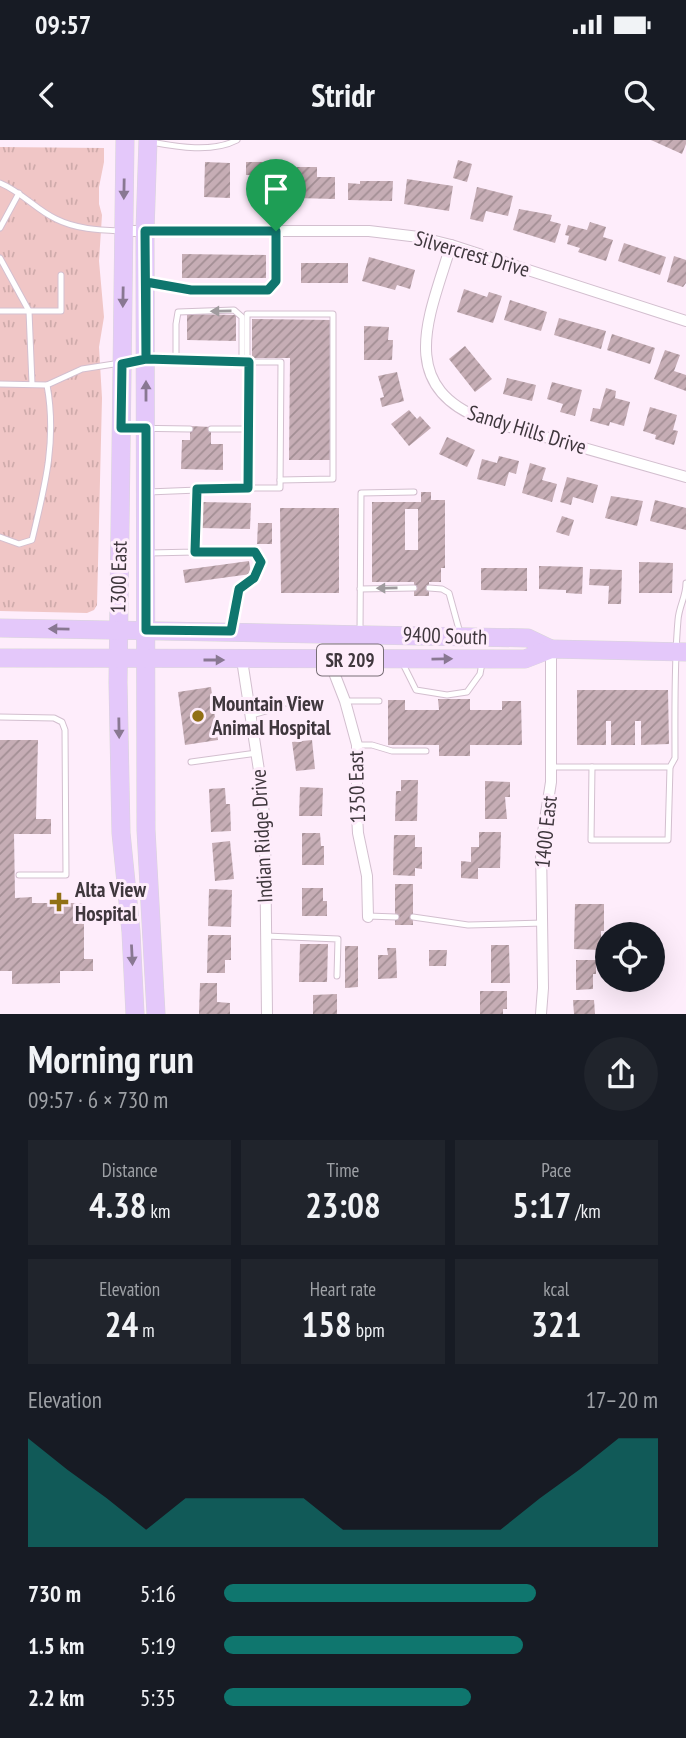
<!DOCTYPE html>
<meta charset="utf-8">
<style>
:root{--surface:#171b24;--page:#20242c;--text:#f1f3f6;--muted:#9ea1a6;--accent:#0f766e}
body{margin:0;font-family:"PT Sans Narrow",sans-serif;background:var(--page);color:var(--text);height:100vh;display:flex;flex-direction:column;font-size:26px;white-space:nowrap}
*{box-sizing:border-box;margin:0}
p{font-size:23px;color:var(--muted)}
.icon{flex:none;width:38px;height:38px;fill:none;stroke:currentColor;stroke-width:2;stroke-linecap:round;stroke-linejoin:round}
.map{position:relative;height:874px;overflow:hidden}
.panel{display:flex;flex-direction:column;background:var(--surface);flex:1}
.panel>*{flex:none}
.controls{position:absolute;left:595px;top:782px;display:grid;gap:14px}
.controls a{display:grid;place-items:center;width:70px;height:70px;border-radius:50%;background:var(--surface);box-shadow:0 7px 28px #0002;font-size:35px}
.pin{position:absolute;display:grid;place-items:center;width:60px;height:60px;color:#fff;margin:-72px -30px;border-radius:50% 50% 50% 0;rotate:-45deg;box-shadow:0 0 7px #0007}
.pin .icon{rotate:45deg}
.round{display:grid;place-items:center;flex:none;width:74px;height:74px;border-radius:37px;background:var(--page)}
.overview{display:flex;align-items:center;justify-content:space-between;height:119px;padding:0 28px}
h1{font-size:38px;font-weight:800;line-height:52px}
.stats{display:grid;grid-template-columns:repeat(3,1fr);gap:10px;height:119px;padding:7px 28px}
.stats div{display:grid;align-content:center;border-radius:0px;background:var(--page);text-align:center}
.stats b{font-size:35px;font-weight:800}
.stats small{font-size:19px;font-weight:400}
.stats p{font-size:19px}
.chart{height:196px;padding:14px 28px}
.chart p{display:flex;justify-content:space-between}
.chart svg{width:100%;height:126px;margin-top:7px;fill:var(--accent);opacity:.7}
ul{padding:0 28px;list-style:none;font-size:23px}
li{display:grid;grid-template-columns:112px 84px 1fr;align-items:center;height:52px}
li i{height:18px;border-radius:9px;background:var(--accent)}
.status{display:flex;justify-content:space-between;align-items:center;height:49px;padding:0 35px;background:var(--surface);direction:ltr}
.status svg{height:19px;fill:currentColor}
header{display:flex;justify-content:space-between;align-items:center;height:91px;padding:0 28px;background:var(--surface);font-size:32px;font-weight:800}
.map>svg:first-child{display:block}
</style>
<div class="status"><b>09:57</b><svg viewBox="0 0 49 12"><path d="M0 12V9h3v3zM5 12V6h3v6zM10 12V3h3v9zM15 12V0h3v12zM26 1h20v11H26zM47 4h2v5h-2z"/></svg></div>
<header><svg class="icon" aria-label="back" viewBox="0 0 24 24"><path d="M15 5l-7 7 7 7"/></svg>Stridr<svg class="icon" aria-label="search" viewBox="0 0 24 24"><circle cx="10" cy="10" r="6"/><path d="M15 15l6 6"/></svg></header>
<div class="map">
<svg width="686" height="874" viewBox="0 0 686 874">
<defs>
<pattern id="park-tufts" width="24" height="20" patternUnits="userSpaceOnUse" patternTransform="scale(1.75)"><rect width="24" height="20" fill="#f0c6c6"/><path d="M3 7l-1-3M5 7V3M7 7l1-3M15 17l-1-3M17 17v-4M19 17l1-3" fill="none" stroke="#cfabab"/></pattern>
<pattern id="building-hatch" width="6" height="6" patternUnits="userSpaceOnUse" patternTransform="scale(1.75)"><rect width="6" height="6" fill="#c6adb5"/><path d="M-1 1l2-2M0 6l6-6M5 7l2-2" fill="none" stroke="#a28e94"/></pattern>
</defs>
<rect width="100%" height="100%" fill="#feedfb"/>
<!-- park -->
<path fill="url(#park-tufts)" d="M0 7 104 8V22L99 47V64L102 75 99 121 104 177 99 207 102 258 97 465 94 470 87 473 0 471Z"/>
<!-- building -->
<g fill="url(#building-hatch)" fill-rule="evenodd">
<path d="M651 0H686V4L682 14Z"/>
<path d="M458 20 472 24 467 42 453 38Z"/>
<path d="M205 22 230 23V58L204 57Z"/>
<path d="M246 22H283L282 61 261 60V45H267V35H246Z"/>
<path d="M297 27H317V37H335V59L296 58Z"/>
<path d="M407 39 453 46 449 71 404 64Z"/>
<path d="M360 41H393L392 61 348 60V43L360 44Z"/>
<path d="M477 47 513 56 508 76 486 71 483 82 470 79Z"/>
<path d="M519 69 552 75 550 81 561 84 555 103 513 90Z"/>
<path d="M590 82 606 87 603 97 613 100 606 121 578 112 580 108 567 104 569 96 565 95 568 85 587 90Z"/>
<path d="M624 103 666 117 660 135 618 121Z"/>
<path d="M182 114 266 115V138H182Z"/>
<path d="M674 116 686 120V143L683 147 667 142Z"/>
<path d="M369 117 415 130 410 149 397 145 395 150 362 141Z"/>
<rect x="301" y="123" width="47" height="20"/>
<path d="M464 149 487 157 489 152 502 156 493 183 457 172Z"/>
<path d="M510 160 547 172 541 191 504 180Z"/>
<path d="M187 174 236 175V201L187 200Z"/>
<path d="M559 178 606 191 601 209 554 195Z"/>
<path d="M252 179 330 180V320H289L290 218H252Z"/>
<path d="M364 186 389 187 388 200H393L392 220H364Z"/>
<path d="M612 194 655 208 650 224 607 210Z"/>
<path d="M465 206 492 239 475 252 449 219Z"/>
<path d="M665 210 680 215 674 231 686 235V251L654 239Z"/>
<path d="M397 232 404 261 382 267 380 258 384 257 378 236Z"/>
<path d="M507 238 536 245 532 261 503 254Z"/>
<path d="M552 242 582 250 575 276 560 272 563 264 547 259Z"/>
<path d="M606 248 616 251 615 258 630 262 624 286 610 282 609 286 590 281 593 268 600 269Z"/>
<path d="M650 267 677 275 673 290 678 291 674 305 655 299 656 295 643 291Z"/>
<path d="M409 270 417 279 420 276 431 288 409 306 391 284Z"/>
<path d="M190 286 211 287V304H223V330L181 329 182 300H190Z"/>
<path d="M447 297 475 310 467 327 439 314Z"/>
<path d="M499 316 519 321 516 334 509 332 505 346 477 339 482 319 497 323Z"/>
<path d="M530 323 546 328 542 340 557 344 552 362 522 353Z"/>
<path d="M567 337 598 345 593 363 573 357 571 365 560 362Z"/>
<path d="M421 352H431V360H445V428H441V442H429V456H414V442H372V362H421ZM405 369H418V410H405Z"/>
<path d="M611 356 643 361 637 386 605 378Z"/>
<path d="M655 360 686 368V390L650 381Z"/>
<path d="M201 362 251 363 250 389 201 388Z"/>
<path d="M280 368H339V453H281Z"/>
<path d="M562 376 574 380 569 396 556 392Z"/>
<path d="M258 383H272V404H257Z"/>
<path d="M249 421 251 434 185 443 183 430Z"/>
<path d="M639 422 673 423 672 453H639Z"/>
<path d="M539 426 583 427 582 454 566 453V450L539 449Z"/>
<path d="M481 428H527V451L481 450Z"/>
<path d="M590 429 622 430 621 464H608L609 446 589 445Z"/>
<path d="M211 547 218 600 185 605 178 552Z"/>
<path d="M577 550H668L669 604 641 605V581H635V605H611V581H606V605H577Z"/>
<path d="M438 559H470V570H502V561H521L522 605H470V616H439V605H388V560H405V570H439Z"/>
<path d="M0 600H38L36 679H51V694H14L15 758 32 757V763H84V819H93V831H60V843L12 844V831H0Z"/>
<path d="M312 600 315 629 296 631 292 602Z"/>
<path d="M401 640H418L417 681H395L396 651H401Z"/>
<path d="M485 641 510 642V657H505L507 679H485Z"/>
<path d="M300 647 323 648 322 676H299Z"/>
<path d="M225 648 226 664H230L231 691 211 692 209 649Z"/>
<path d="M479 692H501L500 728H478V739L461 738V721L471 722V707H479Z"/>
<path d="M302 693H320L321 706H324V725H302Z"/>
<path d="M394 695H415V707H422V729L415 728V736L393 735Z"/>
<path d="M230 701 234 739 215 741 212 703Z"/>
<rect x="395" y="744" width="18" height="41"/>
<path d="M302 748H323V761H327V776H302Z"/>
<path d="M209 749 232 750 231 787 208 786Z"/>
<path d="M575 764H604V791H601V810L574 809Z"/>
<path d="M208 795H231V820H225V833H207Z"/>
<path d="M300 804H328L327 842H299Z"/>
<path d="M491 805H509L510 843H491Z"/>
<path d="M345 806H358V847L345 848Z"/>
<path d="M387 808H396L397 838 378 839V815H388Z"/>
<path d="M429 810H447L446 826H429Z"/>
<path d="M576 820H596V834H593V849L576 850Z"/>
<path d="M200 843H217V862L230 863V874H199Z"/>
<path d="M480 851H507V869H503V874H480Z"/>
<path d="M337 854V874H313V855Z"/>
<path d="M573 860H594L595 874H574Z"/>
</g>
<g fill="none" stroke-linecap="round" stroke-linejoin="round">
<defs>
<g id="service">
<path d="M151 2C178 7 212 13 237 0"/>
<path d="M0 43C22 52 36 70 56 79 76 89 98 90 120 91"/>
<path d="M0 88 19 53"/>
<path d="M0 118 29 171 32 244"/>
<path d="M149 142 191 150H268L276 141V91"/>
<path d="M0 171H61V135"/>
<path d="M176 219V184L178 172 234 170 242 177V221"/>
<path d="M247 221V174H333V339L280 340"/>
<path d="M0 244 47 245 82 229 146 219 249 222 248 348 148 352"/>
<path d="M124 288 190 289"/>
<path d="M211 289H248"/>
<path d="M248 348H280L281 222H249"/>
<path d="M0 397 19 404 32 400C45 346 57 300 47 245"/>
<path d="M195 412H255L261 422 254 437 239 449 232 488"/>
<path d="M149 413 195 412 197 350"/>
<path d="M429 448 442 449 449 453 460 493"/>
<path d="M360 449 414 448"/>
<path d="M360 492 361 353 414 352"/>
<path d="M402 522 416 550 447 555 467 552 480 534 482 523"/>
<path d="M345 561H379"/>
<path d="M252 575 273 569 282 563H313"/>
<path d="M0 577 54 578 62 582 65 590 66 735H19"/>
<path d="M357 605H372L392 611H426"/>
<path d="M191 622 257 613"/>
<path d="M552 627H670L675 618C675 572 674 526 678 480 679 466 686 457 686 443"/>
<path d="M592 627 591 700H668L670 627"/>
<path d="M368 776 396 777"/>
<path d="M413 777 468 785 543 783"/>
<path d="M266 796 338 799 337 836"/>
</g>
<g id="minor">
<path d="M124 91H369L419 97 451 105 686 181"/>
<path d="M451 105C431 172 394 245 482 279L686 337"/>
<path d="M242 520 262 650 265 692 267 874"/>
<path d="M329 520 345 561 357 605V675L358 693 367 736 368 777"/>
<path d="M541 874 543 848 541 705 551 642V509"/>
</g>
<g id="primary">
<path d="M125 0 118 542 121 693 131 792 135 874"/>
<path d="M148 0 145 91 146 690 156 874"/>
<path d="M0 488 528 498 551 509"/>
<path d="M0 518 525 519 551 509 686 512"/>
</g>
</defs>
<!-- service casing -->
<use href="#service" stroke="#d3bfcf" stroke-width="7"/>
<!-- minor casing -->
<use href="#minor" stroke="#d3bfcf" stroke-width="12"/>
<!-- primary casing -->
<use href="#primary" stroke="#d9d7d8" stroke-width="19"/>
<!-- service -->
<use href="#service" stroke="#fff" stroke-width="5"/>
<!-- minor -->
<use href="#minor" stroke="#fff" stroke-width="10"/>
<!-- primary -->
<use href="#primary" stroke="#e4c8fa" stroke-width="18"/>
</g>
<!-- one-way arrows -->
<defs><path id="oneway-solid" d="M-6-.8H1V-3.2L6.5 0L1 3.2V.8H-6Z" transform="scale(1.75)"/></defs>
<g fill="#897892">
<use href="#oneway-solid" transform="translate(124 49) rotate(91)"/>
<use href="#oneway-solid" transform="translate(123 157) rotate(91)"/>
<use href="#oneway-solid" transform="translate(146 251) rotate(-90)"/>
<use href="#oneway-solid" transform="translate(59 489) rotate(-179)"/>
<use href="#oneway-solid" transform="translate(442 519) rotate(-1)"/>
<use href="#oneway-solid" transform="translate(214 520)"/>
<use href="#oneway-solid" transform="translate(119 588) rotate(89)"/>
<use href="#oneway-solid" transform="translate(132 815) rotate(87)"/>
</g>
<g fill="#9f9b9e">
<use href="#oneway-solid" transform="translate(221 171) rotate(179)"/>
<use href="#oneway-solid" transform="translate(387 448) rotate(179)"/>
</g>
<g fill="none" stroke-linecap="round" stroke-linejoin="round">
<defs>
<path id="route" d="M276 91H145L146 219 122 224 121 288H146V490L231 491 239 449 254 438 261 422 255 412H195L197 349 248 348 249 222 146 219V142L191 150H268L276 141V91"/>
</defs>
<!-- route casing -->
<use href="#route" stroke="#fff" stroke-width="14"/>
<!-- route -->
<use href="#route" stroke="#0f766e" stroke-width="9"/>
</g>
<!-- markers -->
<g fill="#917016" stroke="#feedfb" stroke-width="2.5">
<circle cx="198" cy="576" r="7"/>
<path d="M55.5 751.5h7v7h7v7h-7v7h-7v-7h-7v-7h7z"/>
</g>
<g text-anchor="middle" stroke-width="6" stroke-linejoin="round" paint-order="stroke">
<!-- shield labels -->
<rect fill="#feedfb" stroke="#786e76" stroke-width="2" x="317" y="504.5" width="66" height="31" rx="5"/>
<g font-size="19" font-weight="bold" fill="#3f373d">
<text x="350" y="527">SR 209</text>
</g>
<!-- street labels -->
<g font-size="21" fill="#3f373d" stroke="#feedfb">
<text transform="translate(472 114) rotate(16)" y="7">Silvercrest Drive</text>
<text transform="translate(527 290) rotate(17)" y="7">Sandy Hills Drive</text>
<text transform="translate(119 437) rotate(-89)" y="7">1300 East</text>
<text transform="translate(445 496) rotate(2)" y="7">9400 South</text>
<text transform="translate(357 647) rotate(-92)" y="7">1350 East</text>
<text transform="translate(546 692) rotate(-84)" y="7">1400 East</text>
<text transform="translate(262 696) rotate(-93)" y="7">Indian Ridge Drive</text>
</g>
<!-- poi labels -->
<g font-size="21" font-weight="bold" fill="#3f373d" stroke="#feedfb" text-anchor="start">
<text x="212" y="571">Mountain View<tspan x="212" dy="24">Animal Hospital</tspan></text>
<text x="75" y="757">Alta View<tspan x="75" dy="24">Hospital</tspan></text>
</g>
</g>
</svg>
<div class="controls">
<a><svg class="icon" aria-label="locate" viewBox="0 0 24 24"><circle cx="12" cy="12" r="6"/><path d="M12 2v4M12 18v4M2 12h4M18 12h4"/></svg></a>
</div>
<div class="pin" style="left:276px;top:91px;background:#1e9e55"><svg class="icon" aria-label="arrive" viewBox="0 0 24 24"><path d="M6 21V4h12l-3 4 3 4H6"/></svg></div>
</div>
<section class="panel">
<div class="overview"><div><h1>Morning run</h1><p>09:57 · 6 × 730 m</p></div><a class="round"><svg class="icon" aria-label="share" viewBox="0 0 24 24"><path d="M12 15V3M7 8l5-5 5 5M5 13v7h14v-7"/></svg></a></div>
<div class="stats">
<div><p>Distance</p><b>4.38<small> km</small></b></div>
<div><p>Time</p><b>23:08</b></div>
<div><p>Pace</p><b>5:17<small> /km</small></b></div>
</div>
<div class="stats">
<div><p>Elevation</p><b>24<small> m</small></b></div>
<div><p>Heart rate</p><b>158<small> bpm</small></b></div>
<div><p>kcal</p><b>321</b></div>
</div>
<div class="chart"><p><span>Elevation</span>17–20 m</p>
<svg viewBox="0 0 160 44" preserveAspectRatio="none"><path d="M0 44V6L10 17L20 27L30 38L40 27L50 27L60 27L70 27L80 38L90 38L100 38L110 38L120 38L130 27L140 17L150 6L160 6V44z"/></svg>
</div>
<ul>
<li><b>730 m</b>5:16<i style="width:72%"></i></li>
<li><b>1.5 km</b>5:19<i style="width:69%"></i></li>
<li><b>2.2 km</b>5:35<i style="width:57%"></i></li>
</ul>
</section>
